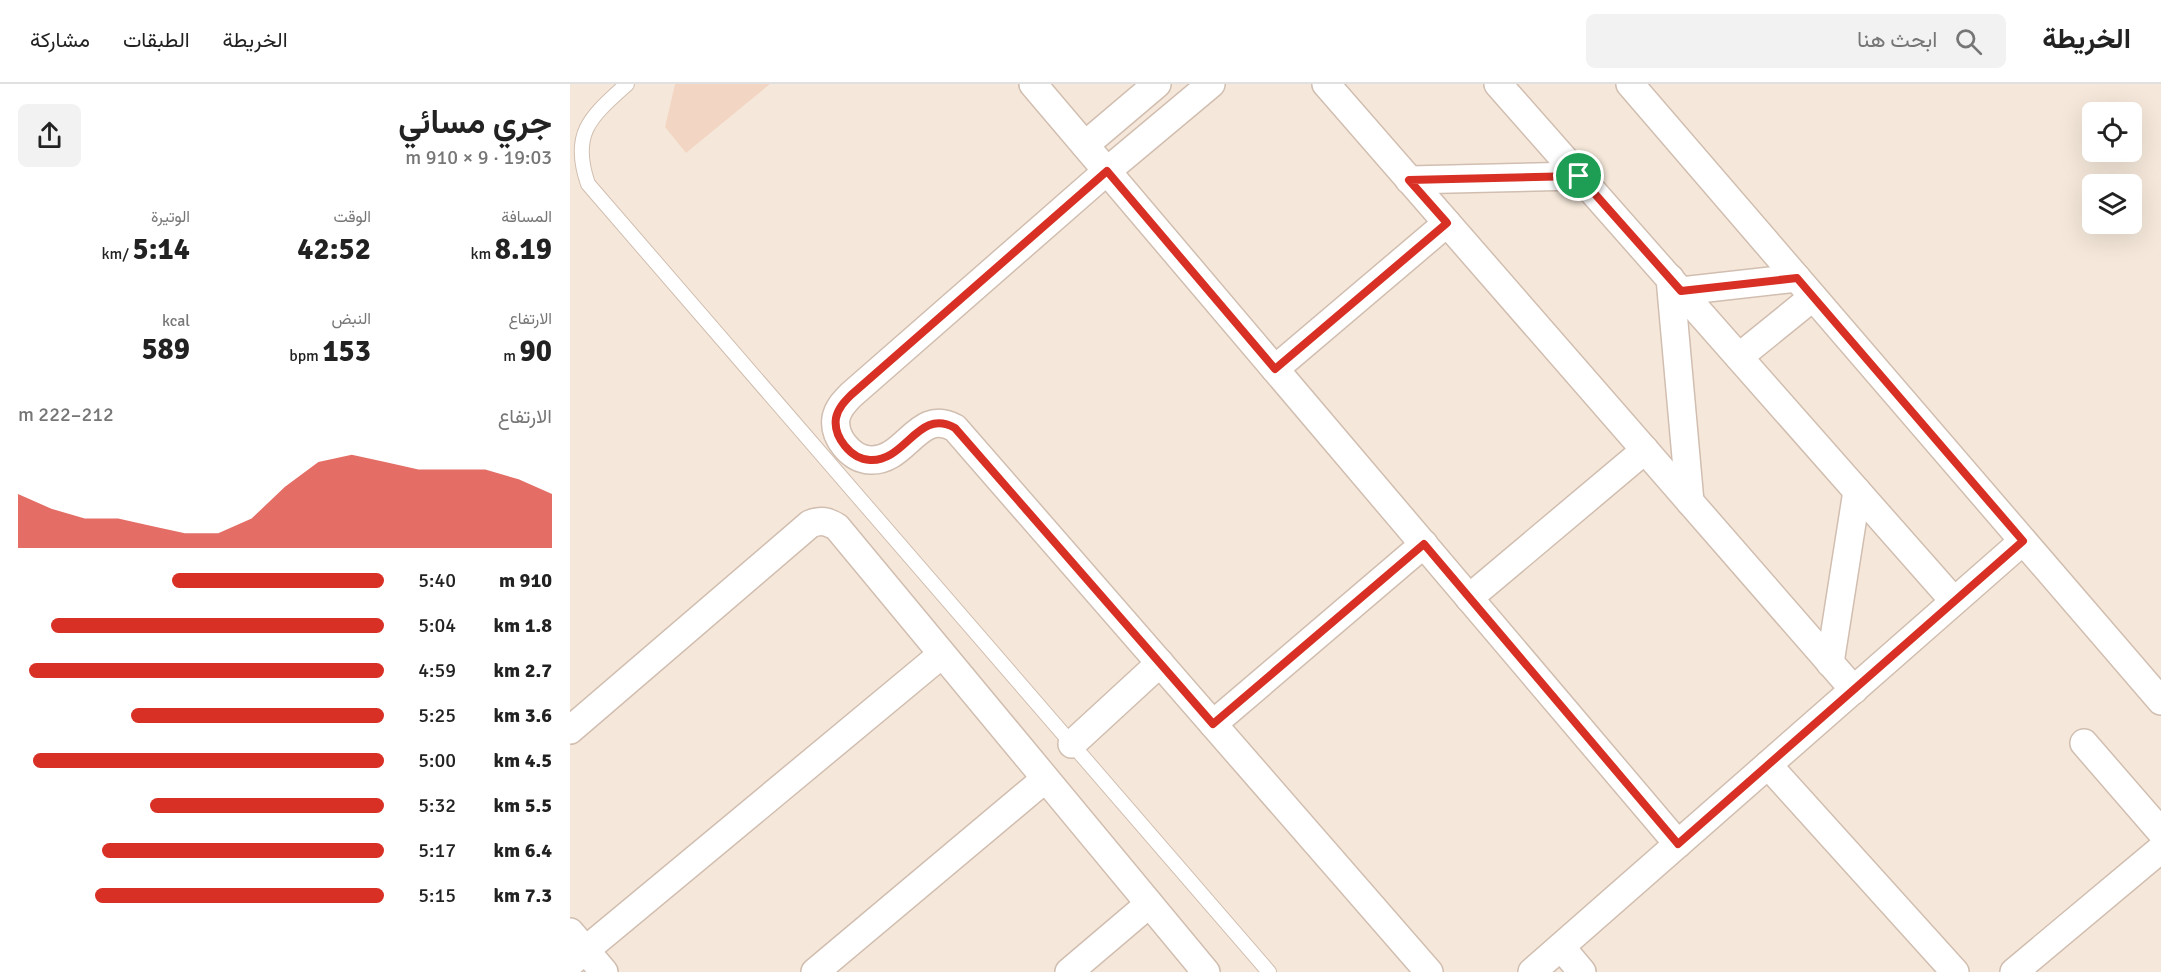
<!DOCTYPE html>
<html lang="ar">
<meta charset="utf-8">
<style>
:root{--surface:#fff;--page:#f2f2f2;--text:#222;--muted:#767676;--line:#e0e0e0;--accent:#d93025}
body{margin:0;font-family:Signika,Vazirmatn,sans-serif;background:var(--page);color:var(--text);direction:rtl;height:100vh;display:flex;flex-direction:column;font-size:22px;white-space:nowrap}
*{box-sizing:border-box;margin:0}
p{font-size:20px;color:var(--muted)}
.icon{flex:none;width:33px;height:33px;fill:none;stroke:currentColor;stroke-width:2;stroke-linecap:round;stroke-linejoin:round}
.map{position:relative;flex:1;overflow:hidden;direction:ltr}
.side{display:flex;flex-direction:column;background:var(--surface);width:570px}
.side>*{flex:none}
.controls{position:absolute;left:1512px;top:18px;display:grid;gap:12px}
.controls a{display:grid;place-items:center;width:60px;height:60px;border-radius:9px;background:var(--surface);box-shadow:0 6px 24px #0002;font-size:30px}
.pin{position:absolute;display:grid;place-items:center;width:51px;height:51px;color:#fff;margin:-26px;border:3px solid #fff;border-radius:50%;box-shadow:0 2px 6px #0007}
.round{display:grid;place-items:center;flex:none;width:63px;height:63px;border-radius:9px;background:var(--page)}
.overview{display:flex;align-items:center;justify-content:space-between;height:102px;padding:0 18px}
h1{font-size:33px;font-weight:700;line-height:45px}
.metrics{display:grid;grid-template-columns:repeat(3,1fr);gap:9px;height:102px;padding:6px 18px}
.metrics div{display:grid;align-content:center}
.metrics b{font-size:30px;font-weight:700}
.metrics small{font-size:16px;font-weight:400}
.metrics p{font-size:16px}
.chart{height:168px;padding:12px 18px}
.chart p{display:flex;justify-content:space-between}
.chart svg{width:100%;height:108px;margin-top:6px;fill:var(--accent);opacity:.7}
ul{padding:0 18px;list-style:none;font-size:20px}
li{display:grid;grid-template-columns:96px 72px 1fr;align-items:center;height:45px}
li i{height:15px;border-radius:8px;background:var(--accent)}
header{display:flex;align-items:center;gap:36px;box-sizing:border-box;height:84px;padding:0 30px;background:var(--surface);border-bottom:2px solid var(--line)}
header strong{font-size:28px}
nav{display:flex;gap:33px;margin-inline-start:auto;font-size:21px}
.search{width:420px;height:54px;background:var(--page);display:flex;align-items:center;gap:15px;box-sizing:border-box;padding:0 21px;border-radius:9px;color:var(--muted);font-size:22px}
main{display:flex;flex:1;min-height:0}
.map>svg:first-child{display:block}
</style>
<header>
<strong>الخريطة</strong>
<div class="search"><svg class="icon" aria-label="search" viewBox="0 0 24 24"><circle cx="10" cy="10" r="6"/><path d="M15 15l6 6"/></svg>ابحث هنا</div>
<nav><a>الخريطة</a><a>الطبقات</a><a>مشاركة</a></nav>
</header>
<main>
<div class="map">
<svg width="1591" height="888" viewBox="0 0 1591 888">
<rect width="100%" height="100%" fill="#fdf6ec"/>
<!-- residential -->
<path fill="#f5e8da" fill-rule="evenodd" d="M0 0H1591V888H0ZM1522 28H1562V68H1522ZM1522 100H1562V140H1522Z"/>
<!-- building -->
<path fill="#f3d5c3" d="M105 0H200L116 69 95 43Z"/>
<g fill="none" stroke-linecap="round" stroke-linejoin="round">
<defs>
<path id="service" d="M57 0C22 32 0 48 18 100L699 888"/>
<g id="minor">
<path d="M463 0 1108 760"/>
<path d="M641 0 537 87 281 311C275 317 268 324 266 334 263 353 281 375 300 376 336 378 348 323 385 344L859 888"/>
<path d="M756 0 1284 606"/>
<path d="M928 0 1384 517"/>
<path d="M1060 0 1591 617"/>
<path d="M515 61 587 0"/>
<path d="M839 96 1009 92"/>
<path d="M1100 194 1120 418"/>
<path d="M1111 207 1227 194"/>
<path d="M1169 273 1243 213"/>
<path d="M705 285 877 139"/>
<path d="M899 514 1075 366"/>
<path d="M1260 579 1287 407"/>
<path d="M643 640 854 460"/>
<path d="M0 646 240 440C251 436 257 437 267 443L636 888"/>
<path d="M1514 659 1591 748"/>
<path d="M502 660 590 579"/>
<path d="M1198 681 1385 888"/>
<path d="M0 848 34 888"/>
<path d="M991 863 1012 888"/>
<path d="M0 879 371 571"/>
<path d="M245 888 475 695"/>
<path d="M499 888 579 820"/>
<path d="M962 888 1453 457"/>
<path d="M1444 888 1591 765"/>
</g>
</defs>
<!-- service casing -->
<use href="#service" stroke="#d1beb0" stroke-width="16"/>
<!-- minor casing -->
<use href="#minor" stroke="#d1beb0" stroke-width="30"/>
<!-- service -->
<use href="#service" stroke="#fff" stroke-width="14"/>
<!-- minor -->
<use href="#minor" stroke="#fff" stroke-width="27"/>
</g>
<g fill="none" stroke-linecap="round" stroke-linejoin="round">
<defs>
<path id="route" d="M537 87 705 285 877 139 839 96 1009 92 1111 207 1227 194 1453 457 1108 760 854 460 643 640 385 344C348 323 336 378 300 376 281 375 263 353 266 334 268 324 275 317 281 311Z"/>
</defs>
<!-- route casing -->
<use href="#route" stroke="#fff" stroke-width="12"/>
<!-- route -->
<use href="#route" stroke="#d93025" stroke-width="8"/>
</g>
</svg>
<div class="controls">
<a><svg class="icon" aria-label="locate" viewBox="0 0 24 24"><circle cx="12" cy="12" r="6"/><path d="M12 2v4M12 18v4M2 12h4M18 12h4"/></svg></a>
<a><svg class="icon" aria-label="layers" viewBox="0 0 24 24"><path d="M12 4l9 5-9 5-9-5zM3 14l9 5 9-5"/></svg></a>
</div>
<div class="pin" style="left:1009px;top:92px;background:#1e9e55"><svg class="icon" aria-label="arrive" viewBox="0 0 24 24"><path d="M6 21V4h12l-3 4 3 4H6"/></svg></div>
</div>
<section class="side">
<div class="overview"><div><h1>جري مسائي</h1><p>19:03 · 9 × 910 m</p></div><a class="round"><svg class="icon" aria-label="share" viewBox="0 0 24 24"><path d="M12 15V3M7 8l5-5 5 5M5 13v7h14v-7"/></svg></a></div>
<div class="metrics">
<div><p>المسافة</p><b>8.19<small> km</small></b></div>
<div><p>الوقت</p><b>42:52</b></div>
<div><p>الوتيرة</p><b>5:14<small> /km</small></b></div>
</div>
<div class="metrics">
<div><p>الارتفاع</p><b>90<small> m</small></b></div>
<div><p>النبض</p><b>153<small> bpm</small></b></div>
<div><p>kcal</p><b>589</b></div>
</div>
<div class="chart"><p><span>الارتفاع</span>212–222 m</p>
<svg viewBox="0 0 160 44" preserveAspectRatio="none"><path d="M0 44V22L10 28L20 32L30 32L40 35L50 38L60 38L70 32L80 19L90 9L100 6L110 9L120 12L130 12L140 12L150 16L160 22V44z"/></svg>
</div>
<ul>
<li><b>910 m</b>5:40<i style="width:58%"></i></li>
<li><b>1.8 km</b>5:04<i style="width:91%"></i></li>
<li><b>2.7 km</b>4:59<i style="width:97%"></i></li>
<li><b>3.6 km</b>5:25<i style="width:69%"></i></li>
<li><b>4.5 km</b>5:00<i style="width:96%"></i></li>
<li><b>5.5 km</b>5:32<i style="width:64%"></i></li>
<li><b>6.4 km</b>5:17<i style="width:77%"></i></li>
<li><b>7.3 km</b>5:15<i style="width:79%"></i></li>
</ul>
</section>
</main>
